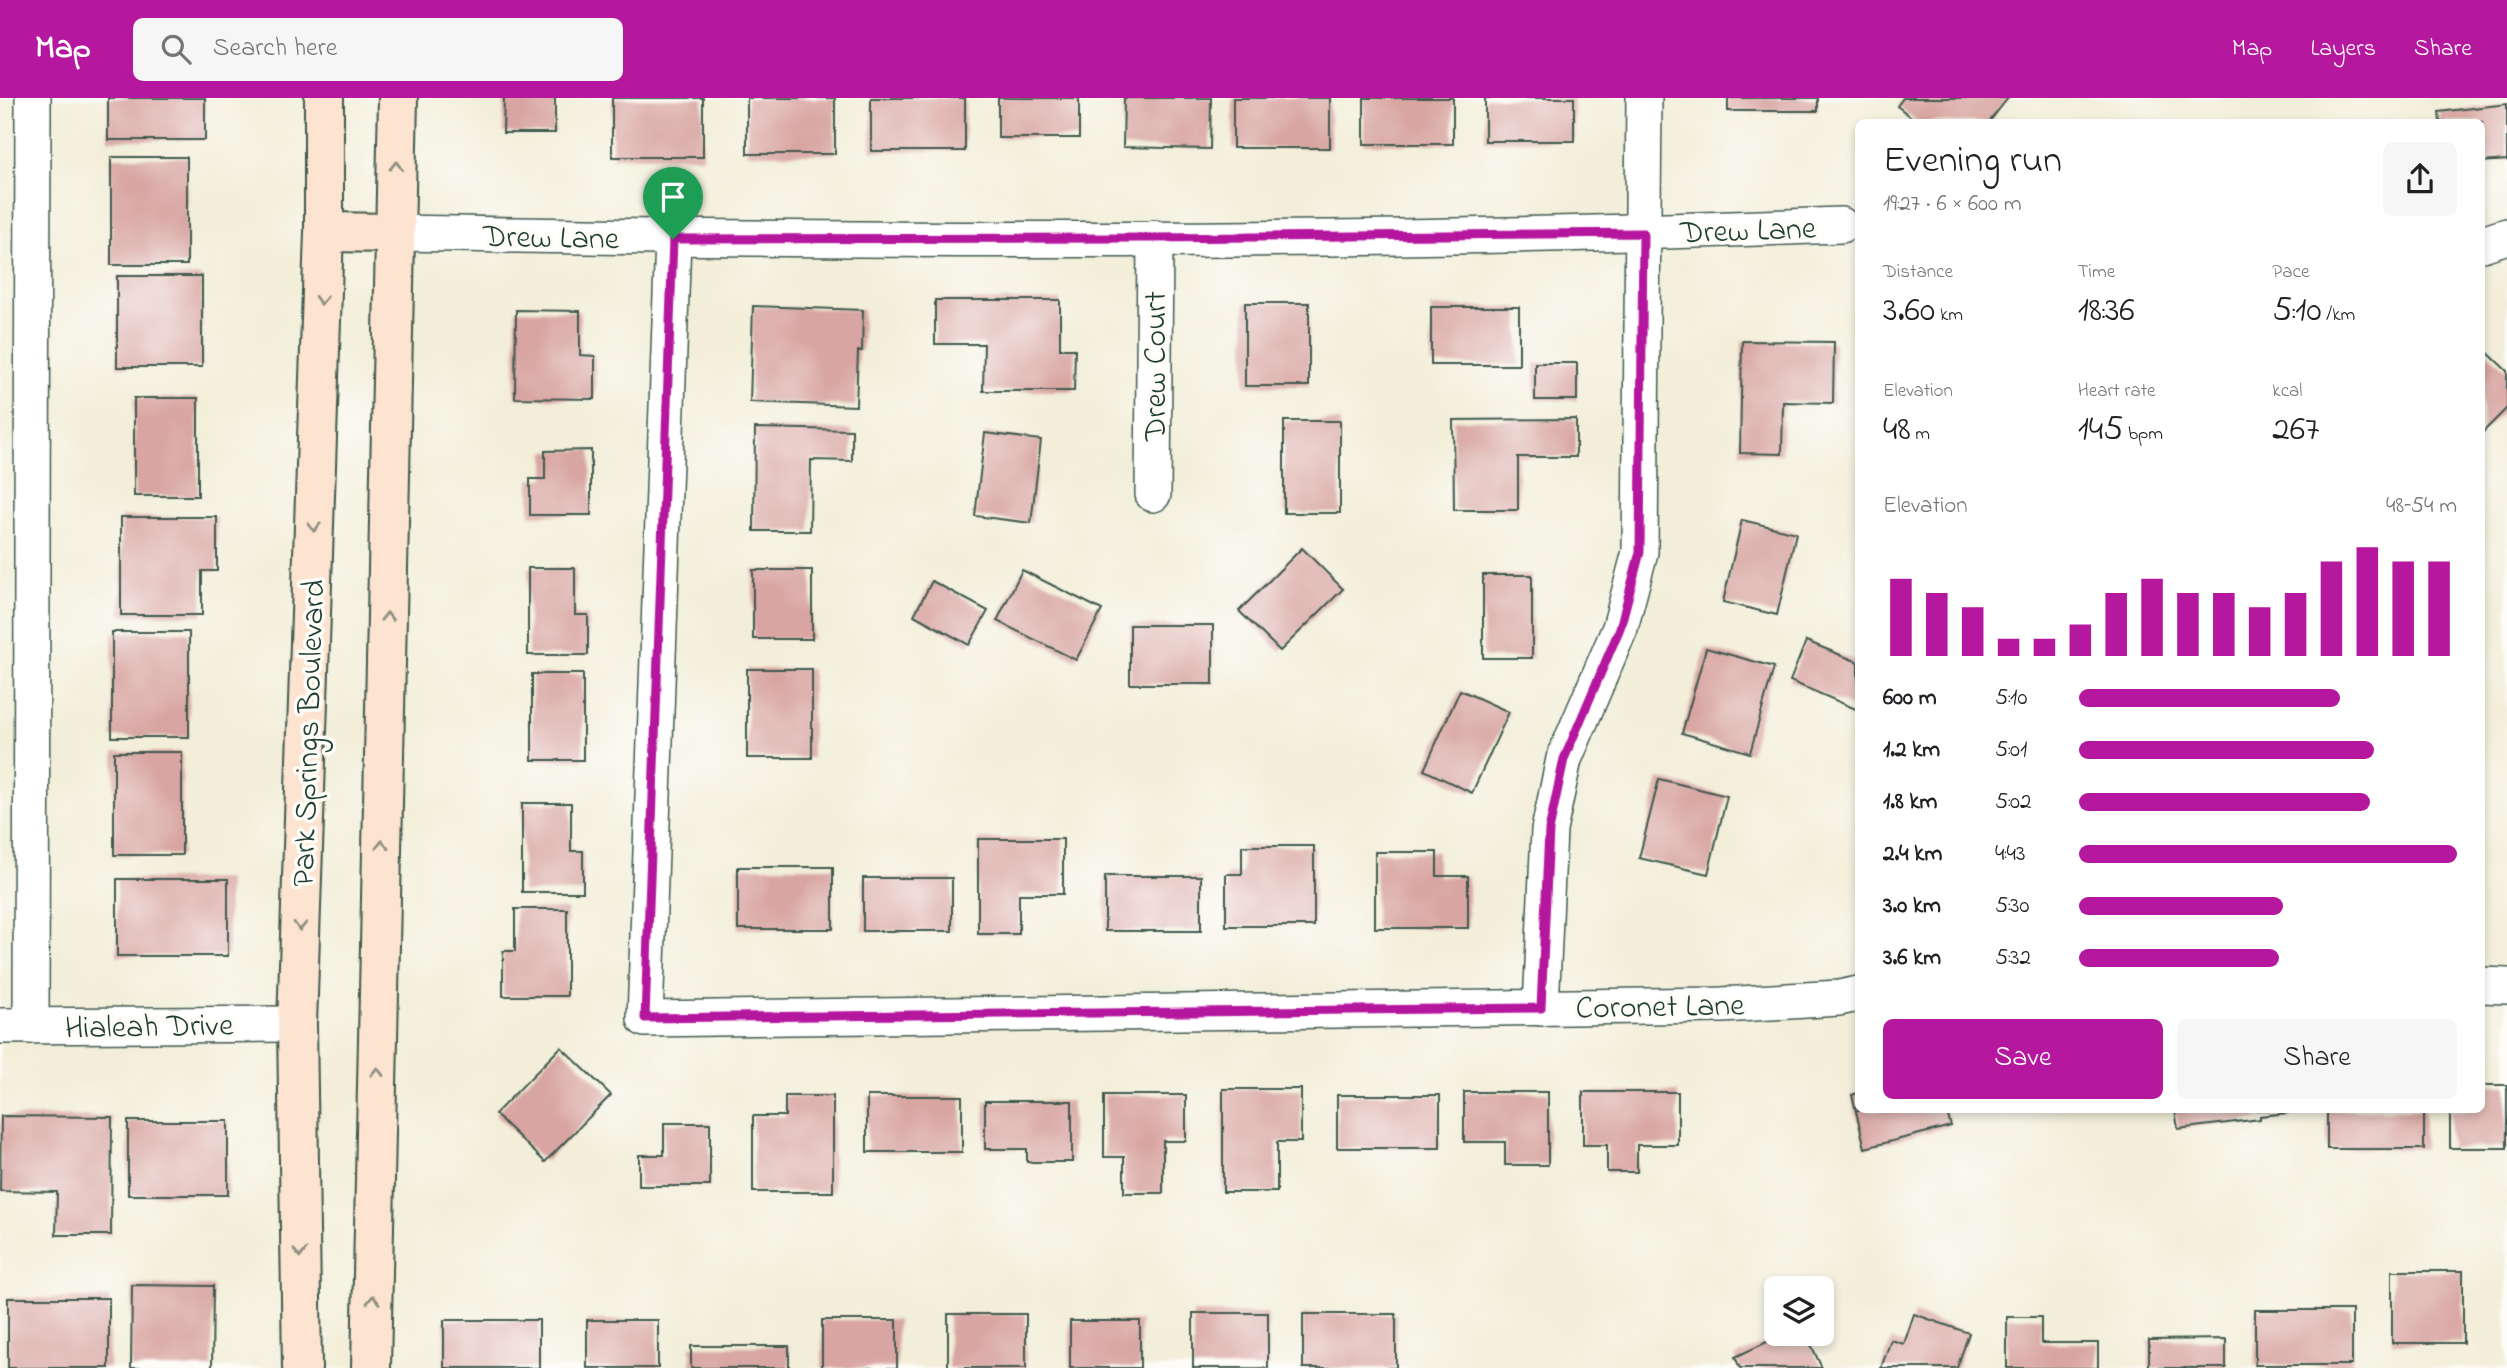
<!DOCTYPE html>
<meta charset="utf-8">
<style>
:root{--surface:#fff;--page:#f6f6f6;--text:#202124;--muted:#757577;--accent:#b5179e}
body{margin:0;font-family:"Indie Flower",sans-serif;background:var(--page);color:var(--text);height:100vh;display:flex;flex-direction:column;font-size:26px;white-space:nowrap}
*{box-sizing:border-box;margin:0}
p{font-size:23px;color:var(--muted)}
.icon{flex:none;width:38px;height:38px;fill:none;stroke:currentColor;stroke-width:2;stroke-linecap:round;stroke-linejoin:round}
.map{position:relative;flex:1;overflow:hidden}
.details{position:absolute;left:1855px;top:21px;width:630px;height:994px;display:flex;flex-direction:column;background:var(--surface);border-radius:10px;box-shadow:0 4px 10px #0003}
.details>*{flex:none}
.tools{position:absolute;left:1764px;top:1178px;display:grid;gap:14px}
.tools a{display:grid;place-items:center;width:70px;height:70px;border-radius:10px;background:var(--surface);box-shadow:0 4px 10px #0003;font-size:35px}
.pin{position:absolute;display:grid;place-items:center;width:60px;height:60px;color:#fff;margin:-72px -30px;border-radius:50% 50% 50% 0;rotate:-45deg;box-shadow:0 0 7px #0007}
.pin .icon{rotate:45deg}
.round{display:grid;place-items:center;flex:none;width:74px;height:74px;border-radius:10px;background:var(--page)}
.overview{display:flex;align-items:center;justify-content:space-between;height:119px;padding:0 28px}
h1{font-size:38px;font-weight:600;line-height:52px}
.figures{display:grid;grid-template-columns:repeat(3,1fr);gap:10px;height:119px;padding:7px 28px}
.figures div{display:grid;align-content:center}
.figures b{font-size:35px;font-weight:600}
.figures small{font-size:19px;font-weight:400}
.figures p{font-size:19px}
.chart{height:196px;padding:14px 28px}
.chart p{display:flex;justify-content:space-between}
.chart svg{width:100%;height:126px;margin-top:7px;stroke:var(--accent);stroke-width:6}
.cta{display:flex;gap:14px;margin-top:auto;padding:14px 28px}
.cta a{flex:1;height:80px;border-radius:10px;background:var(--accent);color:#fff;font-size:28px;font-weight:600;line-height:80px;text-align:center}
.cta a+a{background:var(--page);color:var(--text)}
ul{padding:0 28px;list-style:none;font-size:23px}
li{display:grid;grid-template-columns:112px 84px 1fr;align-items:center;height:52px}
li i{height:18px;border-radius:9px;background:var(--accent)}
header{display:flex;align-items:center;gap:42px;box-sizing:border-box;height:98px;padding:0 35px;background:var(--accent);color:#fff}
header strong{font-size:33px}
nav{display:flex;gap:38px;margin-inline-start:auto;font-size:24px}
.search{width:490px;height:63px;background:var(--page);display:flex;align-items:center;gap:18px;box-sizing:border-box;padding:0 24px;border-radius:10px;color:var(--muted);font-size:26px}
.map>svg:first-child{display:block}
</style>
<header>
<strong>Map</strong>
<div class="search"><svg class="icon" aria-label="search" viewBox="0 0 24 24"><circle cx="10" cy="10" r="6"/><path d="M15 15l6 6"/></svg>Search here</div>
<nav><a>Map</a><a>Layers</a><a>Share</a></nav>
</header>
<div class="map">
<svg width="2507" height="1270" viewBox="0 0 2507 1270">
<rect width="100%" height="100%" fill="#fdfcf7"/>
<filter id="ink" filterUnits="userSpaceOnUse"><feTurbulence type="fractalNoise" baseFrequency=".0143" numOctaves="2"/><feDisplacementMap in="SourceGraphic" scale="14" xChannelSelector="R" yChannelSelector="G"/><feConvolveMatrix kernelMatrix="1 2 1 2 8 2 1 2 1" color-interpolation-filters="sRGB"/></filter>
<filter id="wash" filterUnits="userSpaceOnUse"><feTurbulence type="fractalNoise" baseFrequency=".00686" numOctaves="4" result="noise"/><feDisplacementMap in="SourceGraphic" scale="28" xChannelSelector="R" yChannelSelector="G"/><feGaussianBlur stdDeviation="1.57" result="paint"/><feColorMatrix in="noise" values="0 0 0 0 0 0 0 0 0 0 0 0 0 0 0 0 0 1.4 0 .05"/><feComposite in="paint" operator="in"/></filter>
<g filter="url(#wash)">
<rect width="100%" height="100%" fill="#f2eed9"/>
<g id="blocks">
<!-- building -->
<g fill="#d8a5a2">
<rect x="108" y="0" width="97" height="42"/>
<path d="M504 0H555V35H503Z"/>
<rect x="612" y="0" width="91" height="59"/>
<rect x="747" y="0" width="88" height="56"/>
<rect x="871" y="0" width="94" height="53"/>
<rect x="998" y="0" width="81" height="40"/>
<path d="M1124 0H1211L1210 51 1123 49Z"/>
<rect x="1233" y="0" width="97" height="50"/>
<rect x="1364" y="0" width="89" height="46"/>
<rect x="1485" y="0" width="89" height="43"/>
<rect x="1728" y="0" width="90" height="13"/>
<path d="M1903 0H2008L1989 24H1918L1897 8Z"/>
<path d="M2507 6V62L2482 64V24H2440L2439 14Z"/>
<rect x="111" y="59" width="76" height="108"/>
<rect x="117" y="178" width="85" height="91"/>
<path d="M935 202H1060V251H1075L1074 293H983L984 246H935Z"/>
<rect x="1245" y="205" width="64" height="83"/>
<path d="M753 208 863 212 862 253H858L856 308 750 304Z"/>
<rect x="1431" y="209" width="88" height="58"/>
<path d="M516 212 580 213V257L595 258V301L515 300Z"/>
<path d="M1742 243 1834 244 1833 305 1783 304 1782 356 1740 355Z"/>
<path d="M2486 253 2507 273V310L2482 335V258Z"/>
<rect x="1535" y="265" width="42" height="37"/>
<rect x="134" y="300" width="64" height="98"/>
<path d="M1576 321V359H1518V412H1454L1453 322Z"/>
<rect x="1284" y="323" width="56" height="92"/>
<path d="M755 330 852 332V363L811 362 810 433H754Z"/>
<path d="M985 335 1041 342 1031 425 975 418Z"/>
<path d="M591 352V417H530V381H545V353Z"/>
<path d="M121 419H217V473H202V517H121Z"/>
<path d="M1742 422 1796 435 1777 517 1723 504Z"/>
<path d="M1302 450 1343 491 1280 553 1239 513Z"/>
<path d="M528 470H575V517H588V557H528Z"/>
<rect x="753" y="472" width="59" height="69"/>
<path d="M1022 472 1102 512 1076 562 997 523Z"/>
<rect x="1483" y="477" width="49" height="83"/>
<path d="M932 483 988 513 969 547 914 517Z"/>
<rect x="1130" y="527" width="83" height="59"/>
<rect x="112" y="534" width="77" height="105"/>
<path d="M1806 543 1858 564V612L1790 583Z"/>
<path d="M1706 550 1774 569 1750 655 1682 635Z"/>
<rect x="747" y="571" width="65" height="89"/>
<rect x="532" y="576" width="51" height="86"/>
<path d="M1460 592 1509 614 1472 695 1424 672Z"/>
<rect x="114" y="654" width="68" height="103"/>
<path d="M1659 681 1727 698 1708 776 1639 760Z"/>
<path d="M522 705H571V753H583V794H522Z"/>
<path d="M978 741H1063V796H1019V836H978Z"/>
<path d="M1242 748H1314V828H1226V776H1242Z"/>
<path d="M1375 754H1437V778H1468V830H1375Z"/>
<rect x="738" y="769" width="95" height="62"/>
<rect x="1105" y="778" width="96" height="55"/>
<rect x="863" y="780" width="89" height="53"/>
<rect x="117" y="781" width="111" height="77"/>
<path d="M515 811H567V898H503V853H515Z"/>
<path d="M561 949 611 997 545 1064 495 1016Z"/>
<path d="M2482 987H2507V1050H2450V1012H2482Z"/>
<path d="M1223 991H1301V1044H1277V1094H1223Z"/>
<path d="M1464 994H1548V1067H1505V1044H1464Z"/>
<path d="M1583 994H1678V1047H1637V1074H1607V1047H1583Z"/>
<path d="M1858 995V1012H1946L1951 1028 1865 1050 1852 997Z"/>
<path d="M1104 997H1186V1043H1163V1095H1124V1059H1104Z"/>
<rect x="1337" y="997" width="103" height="53"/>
<path d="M785 998H833V1094H753V1018H785Z"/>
<rect x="867" y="998" width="95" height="56"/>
<path d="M985 1003H1072V1064H1027V1051H985Z"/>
<path d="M2175 1012H2288V1015L2260 1018V1021L2178 1031Z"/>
<rect x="2327" y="1012" width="97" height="39"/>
<path d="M1 1018 112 1019 111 1137H56L57 1094 0 1093Z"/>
<rect x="128" y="1023" width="100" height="74"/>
<path d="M664 1025H710V1088H639V1057H664Z"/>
<rect x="2392" y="1173" width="71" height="72"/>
<path d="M132 1187 213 1188 212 1270H131Z"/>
<rect x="8" y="1200" width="101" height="70"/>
<rect x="2255" y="1212" width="97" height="55"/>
<rect x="1193" y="1215" width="75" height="55"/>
<rect x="948" y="1216" width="78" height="54"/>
<rect x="1303" y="1216" width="93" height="54"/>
<path d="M1914 1216 1969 1235 1957 1270H1881L1891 1242 1904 1246Z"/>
<path d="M2007 1219H2041V1245H2098V1270H2007Z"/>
<rect x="444" y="1222" width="95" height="48"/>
<rect x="587" y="1222" width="71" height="48"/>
<rect x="822" y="1222" width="75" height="48"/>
<rect x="1070" y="1223" width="70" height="47"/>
<path d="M1784 1236H1806L1822 1270H1740L1735 1259Z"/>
<path d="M2226 1241V1270H2149V1242Z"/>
<rect x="691" y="1248" width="98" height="22"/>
</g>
</g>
</g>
<g filter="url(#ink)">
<use href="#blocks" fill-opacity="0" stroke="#3f584d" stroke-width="2"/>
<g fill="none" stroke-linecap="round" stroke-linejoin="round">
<defs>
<g id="street">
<path d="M395 135C877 144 1360 146 1841 127"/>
<path d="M673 141 645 921 1722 907 1839 900 1858 896"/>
<path d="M2482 146 2507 138"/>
<path d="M1153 396 1155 140"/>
<path d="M2482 887 2507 888"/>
<path d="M1541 910 1549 732 1564 661 1620 530 1640 454 1644 0"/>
<path d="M0 928 297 926"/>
<path d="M31 928 33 0"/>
</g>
<g id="secondary">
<path d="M324 134 395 135"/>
<path d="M302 1270 297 926 324 134V0"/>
<path d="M371 1270 398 0"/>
</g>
</defs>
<!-- street casing -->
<use href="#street" stroke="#3f584d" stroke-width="38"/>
<!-- secondary casing -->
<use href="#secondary" stroke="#3f584d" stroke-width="42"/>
<!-- street -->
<use href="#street" stroke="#fff" stroke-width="35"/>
<!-- secondary -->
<use href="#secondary" stroke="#fde4d0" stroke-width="38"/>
</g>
<!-- one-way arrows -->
<defs><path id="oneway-chevron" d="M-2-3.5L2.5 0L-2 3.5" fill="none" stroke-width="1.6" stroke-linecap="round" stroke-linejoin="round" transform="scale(1.75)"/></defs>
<g stroke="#8e9082">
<use href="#oneway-chevron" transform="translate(396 68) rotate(-88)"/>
<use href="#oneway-chevron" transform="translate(321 202) rotate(92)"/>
<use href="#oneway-chevron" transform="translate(314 429) rotate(92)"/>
<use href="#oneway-chevron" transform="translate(387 519) rotate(-89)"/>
<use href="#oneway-chevron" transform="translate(382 747) rotate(-89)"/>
<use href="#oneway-chevron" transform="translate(300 828) rotate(92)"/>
<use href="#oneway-chevron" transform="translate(377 974) rotate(-89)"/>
<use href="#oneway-chevron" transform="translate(300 1155) rotate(89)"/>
<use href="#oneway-chevron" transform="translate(373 1202) rotate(-89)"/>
</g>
</g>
<g fill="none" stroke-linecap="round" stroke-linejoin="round" filter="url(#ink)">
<defs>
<path id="route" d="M1643 135 1640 454 1620 530 1564 661 1549 732 1541 910 645 920 673 141 1155 140Z"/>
</defs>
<!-- route casing -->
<use href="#route" stroke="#fff" stroke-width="14"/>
<!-- route -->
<use href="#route" stroke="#b5179e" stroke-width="9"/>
</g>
<g text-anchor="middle" stroke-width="7" stroke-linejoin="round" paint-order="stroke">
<!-- street labels -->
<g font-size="32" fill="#1f3d34" stroke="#fdfcf7">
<text transform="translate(1748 131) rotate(-2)" y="11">Drew Lane</text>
<text transform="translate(551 138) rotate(1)" y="11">Drew Lane</text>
<text transform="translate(1154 268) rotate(-90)" y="11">Drew Court</text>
<text transform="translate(307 635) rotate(-88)" y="11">Park Springs Boulevard</text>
<text transform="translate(1660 907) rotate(-1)" y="11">Coronet Lane</text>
<text transform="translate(149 927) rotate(-1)" y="11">Hialeah Drive</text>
</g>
</g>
</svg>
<div class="tools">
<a><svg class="icon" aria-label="layers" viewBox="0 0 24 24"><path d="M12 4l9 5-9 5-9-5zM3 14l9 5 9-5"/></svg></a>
</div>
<div class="pin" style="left:673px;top:141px;background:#1e9e55"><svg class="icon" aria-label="arrive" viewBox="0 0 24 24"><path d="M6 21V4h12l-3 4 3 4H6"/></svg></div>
<section class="details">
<div class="overview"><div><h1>Evening run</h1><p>19:27 · 6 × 600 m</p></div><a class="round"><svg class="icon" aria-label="share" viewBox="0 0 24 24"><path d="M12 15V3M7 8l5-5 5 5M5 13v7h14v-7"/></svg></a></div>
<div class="figures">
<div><p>Distance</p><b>3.60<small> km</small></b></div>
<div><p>Time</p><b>18:36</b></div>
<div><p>Pace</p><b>5:10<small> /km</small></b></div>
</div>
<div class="figures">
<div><p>Elevation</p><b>48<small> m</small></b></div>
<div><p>Heart rate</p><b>145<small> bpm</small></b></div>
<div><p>kcal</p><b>267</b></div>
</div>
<div class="chart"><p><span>Elevation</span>48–54 m</p>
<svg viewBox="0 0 160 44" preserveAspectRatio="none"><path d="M5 44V17M15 44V22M25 44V27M35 44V38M45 44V38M55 44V33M65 44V22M75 44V17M85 44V22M95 44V22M105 44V27M115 44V22M125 44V11M135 44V6M145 44V11M155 44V11"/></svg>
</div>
<ul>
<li><b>600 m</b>5:10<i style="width:69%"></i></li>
<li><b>1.2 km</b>5:01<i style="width:78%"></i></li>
<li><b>1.8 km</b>5:02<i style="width:77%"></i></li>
<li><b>2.4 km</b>4:43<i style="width:100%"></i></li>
<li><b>3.0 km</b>5:30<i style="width:54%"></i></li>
<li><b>3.6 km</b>5:32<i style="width:53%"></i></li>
</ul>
<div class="cta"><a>Save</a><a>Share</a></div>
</section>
</div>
